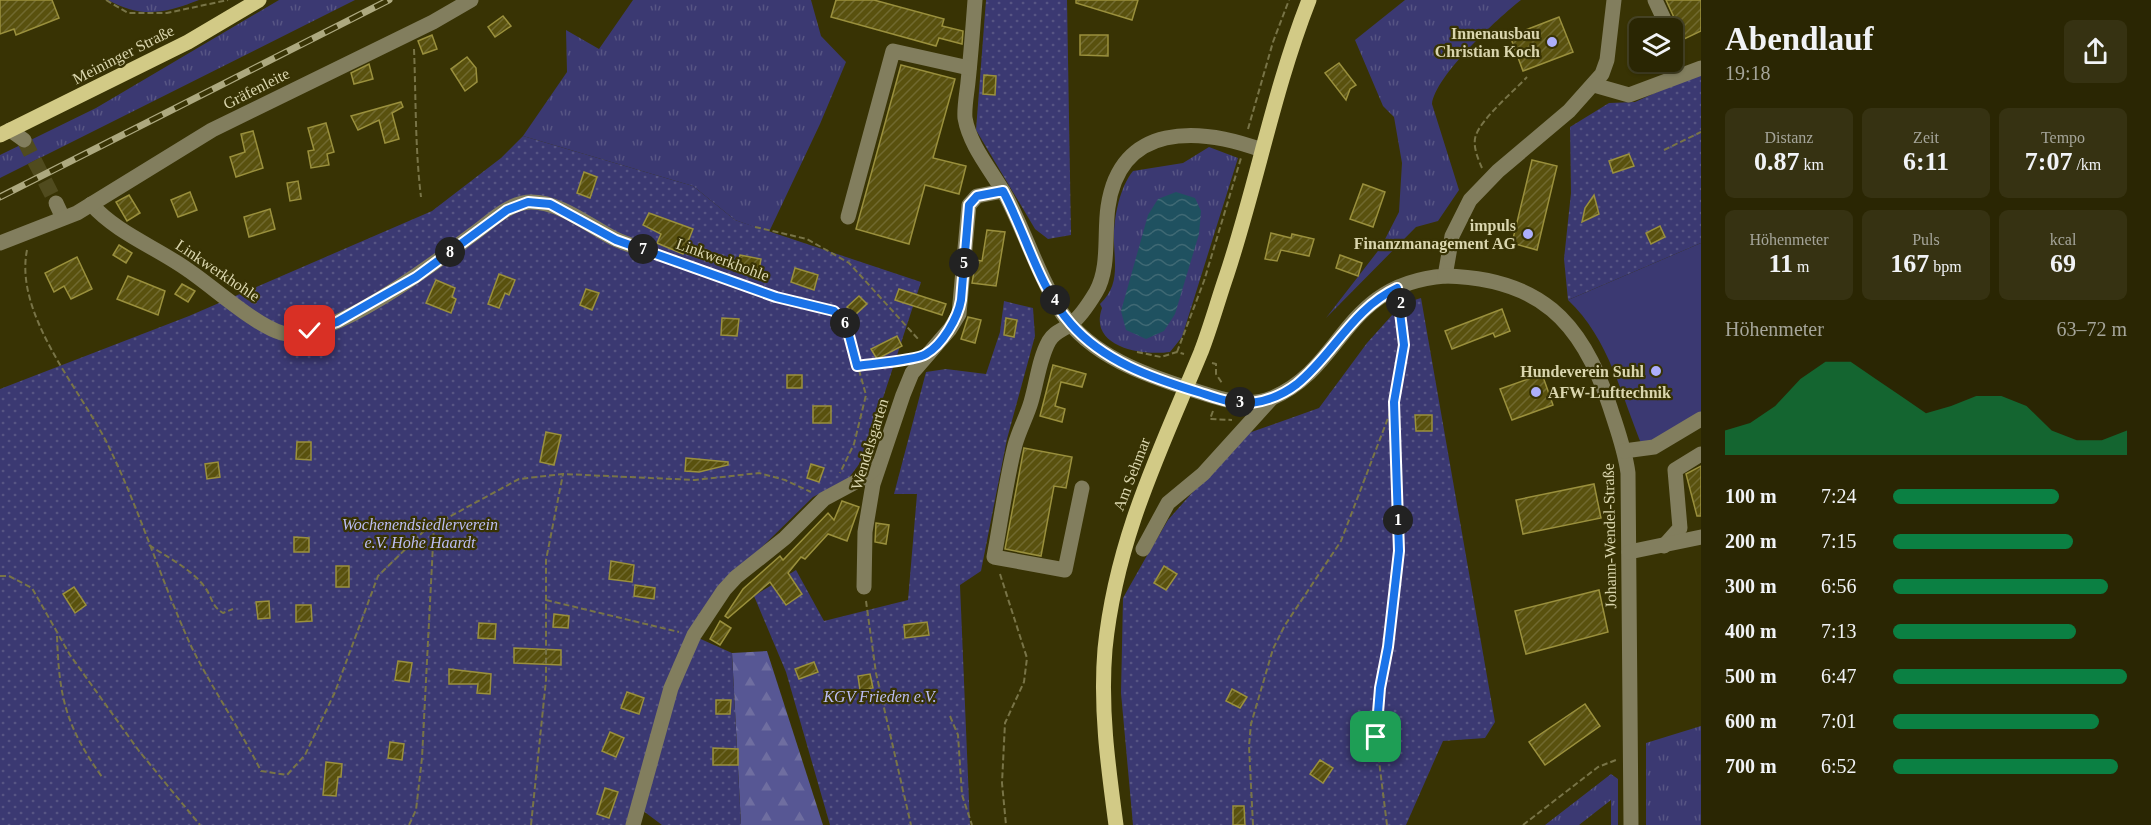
<!DOCTYPE html>
<html lang="de">
<meta charset="utf-8">
<style>
:root{--surface:#2a2603;--page:#363212;--text:#f1f3f6;--muted:#a5a59a;--line:#464325;--accent:#0b8043}
body{margin:0;font-family:"Times New Roman",serif;background:var(--page);color:var(--text);height:100vh;display:flex;flex-direction:column;font-size:22px;white-space:nowrap}
*{box-sizing:border-box;margin:0}
p{font-size:20px;color:var(--muted)}
.icon{flex:none;width:33px;height:33px;fill:none;stroke:currentColor;stroke-width:2;stroke-linecap:round;stroke-linejoin:round}
.map{position:relative;flex:1;overflow:hidden}
.drawer{display:flex;flex-direction:column;background:var(--surface);width:450px}
.drawer>*{flex:none}
.buttons{position:absolute;left:1629px;top:18px;display:grid;gap:12px}
.buttons a{display:grid;place-items:center;width:54px;height:54px;border-radius:9px;background:var(--surface);box-shadow:0 2px 4px #0004,0 0 0 2px var(--line);font-size:30px}
.pin{position:absolute;display:grid;place-items:center;width:51px;height:51px;color:#fff;margin:-26px;border-radius:12px;box-shadow:0 3px 9px #0006}
.km{position:absolute;width:30px;height:30px;margin:-15px;border-radius:50%;background:#222;color:#fff;font-size:16px;line-height:30px;text-align:center}
.round{display:grid;place-items:center;flex:none;width:63px;height:63px;border-radius:9px;background:var(--page)}
.headline{display:flex;align-items:center;justify-content:space-between;height:102px;padding:0 24px}
h1{font-size:33px;font-weight:700;line-height:45px}
.figures{display:grid;grid-template-columns:repeat(3,1fr);gap:9px;height:102px;padding:6px 24px}
.figures div{display:grid;align-content:center;border-radius:9px;background:var(--page);text-align:center}
.figures b{font-size:26px;font-weight:700}
.figures small{font-size:16px;font-weight:400}
.figures p{font-size:16px}
.chart{height:168px;padding:12px 24px}
.chart p{display:flex;justify-content:space-between}
.chart svg{width:100%;height:108px;margin-top:6px;fill:var(--accent);opacity:.7}
ul{padding:0 24px;list-style:none;font-size:20px}
li{display:grid;grid-template-columns:96px 72px 1fr;align-items:center;height:45px}
li i{height:15px;border-radius:8px;background:var(--accent)}
main{display:flex;flex:1;min-height:0}
.map>svg:first-child{display:block}
</style>
<main>
<div class="map">
<svg width="1701" height="825" viewBox="0 0 1701 825">
<defs>
<pattern id="grass-tufts" width="24" height="20" patternUnits="userSpaceOnUse" patternTransform="scale(1.5)"><rect width="24" height="20" fill="#3b3972"/><path d="M3 7l-1-3M5 7V3M7 7l1-3M15 17l-1-3M17 17v-4M19 17l1-3" fill="none" stroke="#575584"/></pattern>
<pattern id="forest-firs" width="22" height="20" patternUnits="userSpaceOnUse" patternTransform="scale(1.5)"><rect width="22" height="20" fill="#575794"/><path d="M5 1l3.5 6h-7zM16 11l3.5 6h-7z" fill="#6f6ea0"/></pattern>
<pattern id="garden-dots" width="8" height="8" patternUnits="userSpaceOnUse" patternTransform="scale(1.5)"><rect width="8" height="8" fill="#3b3972"/><path d="M2 2h.1M6 6h.1" fill="none" stroke="#575584" stroke-width="1.8" stroke-linecap="round"/></pattern>
<pattern id="water-waves" width="16" height="10" patternUnits="userSpaceOnUse" patternTransform="scale(1.5)"><rect width="16" height="10" fill="#1f5160"/><path d="M0 5q4-4 8 0t8 0" fill="none" stroke="#3f6974"/></pattern>
<pattern id="building-hatch" width="6" height="6" patternUnits="userSpaceOnUse" patternTransform="scale(1.5)"><rect width="6" height="6" fill="#59510e"/><path d="M-1 1l2-2M0 6l6-6M5 7l2-2" fill="none" stroke="#70692f"/></pattern>
</defs>
<rect width="100%" height="100%" fill="#383304"/>
<!-- grass -->
<g fill="url(#grass-tufts)">
<path d="M108 0H199C165 13 142 19 108 0Z"/>
<path d="M279 0H355L0 178V155L96 108Z"/>
<path d="M633 0H811L821 36 846 62 820 124 769 232 735 220 693 186 523 136 567 72 566 30 599 49Z"/>
<path d="M1405 0H1521C1498 18 1435 76 1432 104L1459 190 1438 221 1416 227 1326 318 1381 247 1399 212 1402 163 1394 117 1383 106 1355 40Z"/>
<path d="M1209 147 1238 158 1182 337 1170 352C1142 356 1088 347 1102 308L1100 304C1119 286 1115 267 1114 243 1113 221 1119 188 1133 171L1183 163Z"/>
<path d="M1701 726V825H1646V743Z"/>
<path d="M1611 774 1618 779V825H1611V800L1579 825H1545Z"/>
</g>
<!-- forest -->
<path fill="url(#forest-firs)" d="M767 651 823 825H741L732 653Z"/>
<!-- garden -->
<g fill="url(#garden-dots)">
<path d="M986 0H1067L1071 235 1048 239 1035 229 976 130Z"/>
<path d="M1701 72V243L1568 300 1564 259 1571 193 1570 127 1609 103 1635 102Z"/>
<path d="M523 136 693 186 735 220 921 282 863 459 848 479 813 497 759 550 694 636 732 653 741 825H662L638 807 633 825H0V389L189 316 432 211 501 158Z"/>
<path d="M1421 298 1495 722 1485 738 1443 741 1406 825H1133L1121 693 1123 598 1145 559 1168 520 1243 435 1319 408 1367 343 1402 304Z"/>
<path d="M1004 301 1033 308 1035 336 1007 439 981 571 960 585 970 825H830L786 672 754 596 796 570 824 621 908 600 917 494H894L926 372 946 369 986 374 1000 332Z"/>
</g>
<!-- pitch -->
<path fill="#3b3972" d="M1701 243V419L1643 448C1622 398 1609 338 1568 300Z"/>
<!-- water -->
<path fill="url(#water-waves)" d="M1176 192 1195 198 1201 211 1199 234 1175 314 1164 331 1146 339 1126 330 1121 311 1148 215 1158 199Z"/>
<!-- building -->
<g fill="url(#building-hatch)" stroke="#9a903d" stroke-width="1.5">
<path d="M0 0H52L59 18 16 35 14 29 0 34Z"/>
<path d="M836 0H874L944 19 942 26 963 31 962 44 939 38 936 46 831 17Z"/>
<path d="M1076 0H1138L1132 20 1076 3Z"/>
<path d="M1666 0H1701V31L1680 41 1677 24Z"/>
<path d="M503 16 511 26 495 37 488 27Z"/>
<path d="M1559 17 1573 52 1523 71 1510 36Z"/>
<path d="M432 35 437 49 423 54 418 41Z"/>
<path d="M1080 35H1108V56L1080 55Z"/>
<path d="M467 57 476 68 477 82 465 91 451 69Z"/>
<path d="M1339 63 1356 85 1350 89 1346 100 1325 73Z"/>
<path d="M369 64 373 79 354 84 351 73Z"/>
<path d="M901 65 955 79 933 158 966 166 959 194 925 185 909 244 856 229Z"/>
<path d="M984 75 996 76 995 95 983 94Z"/>
<path d="M401 102 403 107 392 113 399 139 385 143 379 120 358 130 351 116Z"/>
<path d="M326 123 334 152 327 154 329 165 311 168 308 151 314 150 308 128Z"/>
<path d="M253 131 263 168 236 177 230 157 245 152 241 134Z"/>
<path d="M1629 154 1634 166 1613 173 1609 161Z"/>
<path d="M1532 160 1557 166 1537 250 1512 243Z"/>
<path d="M584 172 597 177 590 198 577 193Z"/>
<path d="M298 181 301 199 290 201 287 183Z"/>
<path d="M1363 184 1385 192 1373 227 1350 219Z"/>
<path d="M190 192 197 210 178 217 171 200Z"/>
<path d="M129 195 140 213 127 221 116 202Z"/>
<path d="M1594 195 1599 214 1582 222 1585 208Z"/>
<path d="M270 209 275 229 249 237 244 217Z"/>
<path d="M649 213 693 229 683 254 657 243 661 234 643 225Z"/>
<path d="M1660 226 1665 237 1651 244 1646 233Z"/>
<path d="M987 230 1005 232 996 286 972 283 976 260 982 261Z"/>
<path d="M1271 233 1291 238 1292 234 1314 239 1309 256 1281 250 1277 261 1265 259Z"/>
<path d="M119 245 132 253 126 263 113 255Z"/>
<path d="M740 255 761 259 758 275 736 271Z"/>
<path d="M1340 255 1362 263 1358 276 1336 268Z"/>
<path d="M77 257 92 289 71 299 64 286 54 292 45 273Z"/>
<path d="M795 268 818 275 814 290 791 282Z"/>
<path d="M499 274 515 280 509 295 505 293 499 308 488 304Z"/>
<path d="M128 276 165 291 158 315 117 299Z"/>
<path d="M436 280 455 288 452 297 456 299 451 313 426 303Z"/>
<path d="M182 284 195 291 188 302 175 294Z"/>
<path d="M586 289 599 293 592 310 580 305Z"/>
<path d="M899 289 946 304 942 315 895 300Z"/>
<path d="M859 296 867 304 855 315 847 307Z"/>
<path d="M1502 309 1510 331 1495 337 1493 333 1452 349 1445 331Z"/>
<path d="M968 317 981 320 975 343 961 339Z"/>
<path d="M722 318 739 319 737 336 721 335Z"/>
<path d="M1006 318 1017 320 1014 337 1004 335Z"/>
<path d="M897 336 902 346 877 359 871 349Z"/>
<path d="M1053 365 1086 374 1082 387 1061 382 1055 406 1065 409 1062 422 1040 416Z"/>
<path d="M1542 374 1553 405 1512 420 1500 389Z"/>
<rect x="787" y="375" width="15" height="13"/>
<rect x="813" y="406" width="18" height="17"/>
<path d="M1415 415H1432V431H1416Z"/>
<path d="M546 432 561 435 554 465 540 462Z"/>
<path d="M297 442H311V460L296 459Z"/>
<path d="M1024 448 1072 457 1066 488 1054 486 1041 556 1005 549Z"/>
<path d="M686 458 728 462V465L699 472 685 471Z"/>
<path d="M218 462 220 477 207 479 205 464Z"/>
<path d="M811 464 824 468 819 482 807 478Z"/>
<path d="M1701 466V516H1697L1686 474Z"/>
<path d="M1594 484 1601 518 1523 534 1516 500Z"/>
<path d="M842 501 859 507 847 541 828 534 805 559 801 557 788 573 802 594 786 605 770 582 728 618 725 616 743 589 780 556 783 560 828 513 834 520Z"/>
<path d="M876 523 889 525 886 544 875 542Z"/>
<path d="M294 537 309 538V552H294Z"/>
<path d="M611 561 634 565 632 582 609 579Z"/>
<rect x="336" y="566" width="13" height="21"/>
<path d="M1164 566 1177 574 1166 590 1154 583Z"/>
<path d="M635 585 655 588 654 599 634 596Z"/>
<path d="M74 587 86 605 75 613 63 594Z"/>
<path d="M1599 590 1608 632 1526 654 1515 611Z"/>
<path d="M269 601 270 618 258 619 256 602Z"/>
<path d="M296 605H311L312 621 296 622Z"/>
<path d="M554 614 569 616 568 628 553 627Z"/>
<path d="M720 621 731 628 720 645 710 639Z"/>
<path d="M927 622 929 635 905 638 904 625Z"/>
<path d="M479 623 496 624 495 639 478 638Z"/>
<path d="M514 648 561 650V665L514 663Z"/>
<path d="M398 661 412 663 409 682 395 680Z"/>
<path d="M814 662 818 672 799 679 795 669Z"/>
<path d="M449 669 491 674 490 694 477 693 478 684H449Z"/>
<path d="M870 674 873 688 860 690 858 676Z"/>
<path d="M1232 689 1247 697 1240 708 1226 701Z"/>
<path d="M627 692 644 698 639 714 621 708Z"/>
<path d="M716 700H731L730 714H716Z"/>
<path d="M1585 704 1600 726 1545 765 1529 742Z"/>
<path d="M610 732 624 738 616 757 602 751Z"/>
<path d="M390 742 404 744 402 760 388 758Z"/>
<path d="M713 748 738 749V765H713Z"/>
<path d="M1320 760 1333 768 1323 783 1310 774Z"/>
<path d="M326 762 342 764 341 777H338L336 796 323 795Z"/>
<path d="M605 788 618 792 609 818 597 814Z"/>
<path d="M1233 806H1244L1245 825H1233Z"/>
</g>
<g fill="none" stroke-linecap="round" stroke-linejoin="round">
<!-- minor-tunnel -->
<path stroke="#504b1e" stroke-width="15" stroke-dasharray="15 8" stroke-linecap="butt" d="M24 140 56 203"/>
<!-- path -->
<g stroke="#787447" stroke-width="2" stroke-dasharray="6 3" stroke-linecap="butt">
<path d="M106 0 128 13H167L228 0"/>
<path d="M414 49C416 99 415 148 421 197"/>
<path d="M1248 129 1273 42 1289 0"/>
<path d="M1664 150 1701 132"/>
<path d="M1482 168C1478 159 1472 145 1476 135 1482 118 1514 91 1527 77"/>
<path d="M755 227 807 239 849 263 919 340"/>
<path d="M27 250C14 314 79 388 107 443 140 510 161 581 192 648 213 690 240 729 261 771L287 775 305 755 335 692 378 576 425 530 519 479 563 474 695 480 759 473 785 480 811 492"/>
<path d="M665 257 776 297 834 311 846 324 866 395 854 444 840 473"/>
<path d="M1137 352 1161 357 1177 352 1184 354"/>
<path d="M1177 352 1204 281 1241 158"/>
<path d="M1212 363 1216 364V374L1222 383"/>
<path d="M857 366 904 358"/>
<path d="M1213 411 1210 419 1232 420"/>
<path d="M149 545C167 557 190 568 204 586 212 596 211 606 223 613L233 609"/>
<path d="M1000 574 1027 658 1024 682 1005 723 1002 783 1006 825"/>
<path d="M0 576H9L32 588 70 655 139 751 200 825"/>
<path d="M546 600 679 632"/>
<path d="M866 601 876 673 911 825"/>
<path d="M57 636C59 698 66 726 102 777"/>
<path d="M950 716 958 735 962 795 972 825"/>
<path d="M409 825 416 810 422 758 434 525"/>
<path d="M531 825 546 680V560L563 474"/>
<path d="M1253 825 1249 746 1251 724 1273 649 1285 625 1341 541 1393 405"/>
<path d="M1387 825 1376 737 1380 688 1388 647 1399 551 1394 402 1404 345 1401 302"/>
<path d="M1523 825 1598 767 1616 760"/>
</g>
<!-- minor -->
<g stroke="#827e5e" stroke-width="15">
<path d="M975 0C973 27 971 54 968 82 967 93 964 107 965 118 970 147 993 172 1007 198 1026 235 1039 277 1062 313 1091 356 1145 375 1193 390 1218 398 1246 409 1272 398 1345 367 1342 284 1445 276L1452 236 1470 200 1498 171 1569 111 1602 74 1607 60 1614 0"/>
<path d="M1655 0 1668 28"/>
<path d="M1594 85 1629 95 1701 68"/>
<path d="M10 130 24 140"/>
<path d="M56 203 63 218"/>
<path d="M91 204C118 234 156 247 188 270 212 286 256 326 282 333 328 344 435 263 472 235 489 223 509 202 531 202 560 202 588 225 613 238 625 244 639 248 651 252"/>
<path d="M848 217 893 51 969 68"/>
<path d="M0 243 77 213 212 130 433 22 471 0"/>
<path d="M1445 276C1538 278 1582 320 1610 407 1617 429 1625 450 1628 473L1631 825"/>
<path d="M1624 451 1654 447 1701 419"/>
<path d="M1082 488 1065 570 994 557C1001 520 1006 481 1015 445 1019 430 1027 416 1031 402 1037 382 1039 359 1049 341 1054 332 1063 330 1071 324 1080 317 1090 302 1096 292 1110 268 1104 233 1108 207 1120 122 1199 127 1262 150"/>
<path d="M1664 546 1680 528 1675 470 1701 454"/>
<path d="M1143 549 1168 503 1203 474 1271 399"/>
<path d="M1629 552 1701 537"/>
<path d="M864 587 865 532 873 484 903 395 912 373 950 329 959 314 969 205 977 196 1003 191"/>
<path d="M633 825 671 688 694 635 724 590 736 577 785 538 824 499 865 477 879 464"/>
</g>
<!-- major -->
<g stroke="#d2ca86" stroke-width="15">
<path d="M0 135 188 42 259 0"/>
<path d="M1116 825C1108 766 1100 708 1105 649 1116 539 1160 451 1201 352 1211 326 1218 300 1227 274 1257 183 1274 89 1309 0"/>
</g>
<defs>
<path id="rail" d="M0 197 389 0"/>
</defs>
<!-- rail casing -->
<use href="#rail" stroke="#ada97f" stroke-width="7"/>
<!-- rail -->
<use href="#rail" stroke="#383304" stroke-width="4.5" stroke-dasharray="14" stroke-linecap="butt"/>
</g>
<g fill="none" stroke-linecap="round" stroke-linejoin="round">
<defs>
<path id="route" d="M310 331 337 322 416 277 507 210 528 202 550 204 616 240 776 297 834 311 846 324 857 366C870 364 918 360 926 354 942 345 958 318 961 300L969 205 977 196 1003 191C1026 234 1039 288 1071 324 1103 361 1152 378 1198 392 1214 397 1233 405 1251 403 1267 401 1284 394 1297 384 1334 354 1352 309 1397 288L1404 345 1394 402 1399 551 1388 647 1380 688 1376 737"/>
</defs>
<!-- route casing -->
<use href="#route" stroke="#fff" stroke-width="12"/>
<!-- route -->
<use href="#route" stroke="#1a73e8" stroke-width="8"/>
</g>
<!-- markers -->
<g fill="#adaffb" stroke="#383304" stroke-width="2">
<circle cx="1552" cy="42" r="6"/>
<circle cx="1528" cy="234" r="6"/>
<circle cx="1656" cy="371" r="6"/>
<circle cx="1536" cy="392" r="6"/>
</g>
<g text-anchor="middle" stroke-width="4.5" stroke-linejoin="round" paint-order="stroke">
<!-- poi labels -->
<g font-size="16" font-weight="bold" fill="#dad6ae" stroke="#383304" text-anchor="end">
<text x="1540" y="39">Innenausbau<tspan x="1540" dy="18">Christian Koch</tspan></text>
<text x="1516" y="231">impuls<tspan x="1516" dy="18">Finanzmanagement AG</tspan></text>
<text x="1644" y="377">Hundeverein Suhl</text>
<text x="1548" y="398" text-anchor="start">AFW-Lufttechnik</text>
</g>
<!-- street labels -->
<g font-size="16" fill="#dad6ae" stroke="#383304">
<text transform="translate(123 54) rotate(-27)" y="6">Meininger Straße</text>
<text transform="translate(256 88) rotate(-27)" y="6">Gräfenleite</text>
<text transform="translate(723 259) rotate(20)" y="6">Linkwerkhohle</text>
<text transform="translate(218 270) rotate(34)" y="6">Linkwerkhohle</text>
<text transform="translate(869 444) rotate(-73)" y="6">Wendelsgarten</text>
<text transform="translate(1131 474) rotate(-69)" y="6">Am Sehmar</text>
<text transform="translate(1609 536) rotate(-91)" y="6">Johann-Wendel-Straße</text>
</g>
<!-- park labels -->
<g font-size="16" font-style="italic" fill="#bcbef5" stroke="#383304">
<text x="420" y="530">Wochenendsiedlerverein<tspan x="420" dy="18">e.V. Hohe Haardt</tspan></text>
<text x="880" y="702">KGV Frieden e.V.</text>
</g>
</g>
</svg>
<div class="buttons">
<a><svg class="icon" aria-label="layers" viewBox="0 0 24 24"><path d="M12 4l9 5-9 5-9-5zM3 14l9 5 9-5"/></svg></a>
</div>
<div class="pin" style="left:1376px;top:737px;background:#1e9e55"><svg class="icon" aria-label="arrive" viewBox="0 0 24 24"><path d="M6 21V4h12l-3 4 3 4H6"/></svg></div>
<div class="pin" style="left:310px;top:331px;background:#d93025"><svg class="icon" aria-label="check" viewBox="0 0 24 24"><path d="M5 12l5 5 9-10"/></svg></div>
<b class="km" style="left:1398px;top:520px">1</b>
<b class="km" style="left:1401px;top:303px">2</b>
<b class="km" style="left:1240px;top:402px">3</b>
<b class="km" style="left:1055px;top:300px">4</b>
<b class="km" style="left:964px;top:263px">5</b>
<b class="km" style="left:845px;top:323px">6</b>
<b class="km" style="left:643px;top:249px">7</b>
<b class="km" style="left:450px;top:252px">8</b>
</div>
<section class="drawer">
<div class="headline"><div><h1>Abendlauf</h1><p>19:18</p></div><a class="round"><svg class="icon" aria-label="share" viewBox="0 0 24 24"><path d="M12 15V3M7 8l5-5 5 5M5 13v7h14v-7"/></svg></a></div>
<div class="figures">
<div><p>Distanz</p><b>0.87<small> km</small></b></div>
<div><p>Zeit</p><b>6:11</b></div>
<div><p>Tempo</p><b>7:07<small> /km</small></b></div>
</div>
<div class="figures">
<div><p>Höhenmeter</p><b>11<small> m</small></b></div>
<div><p>Puls</p><b>167<small> bpm</small></b></div>
<div><p>kcal</p><b>69</b></div>
</div>
<div class="chart"><p><span>Höhenmeter</span>63–72 m</p>
<svg viewBox="0 0 160 44" preserveAspectRatio="none"><path d="M0 44V34L10 31L20 24L30 13L40 6L50 6L60 13L70 20L80 27L90 24L100 20L110 20L120 24L130 34L140 38L150 38L160 34V44z"/></svg>
</div>
<ul>
<li><b>100 m</b>7:24<i style="width:71%"></i></li>
<li><b>200 m</b>7:15<i style="width:77%"></i></li>
<li><b>300 m</b>6:56<i style="width:92%"></i></li>
<li><b>400 m</b>7:13<i style="width:78%"></i></li>
<li><b>500 m</b>6:47<i style="width:100%"></i></li>
<li><b>600 m</b>7:01<i style="width:88%"></i></li>
<li><b>700 m</b>6:52<i style="width:96%"></i></li>
</ul>
</section>
</main>
